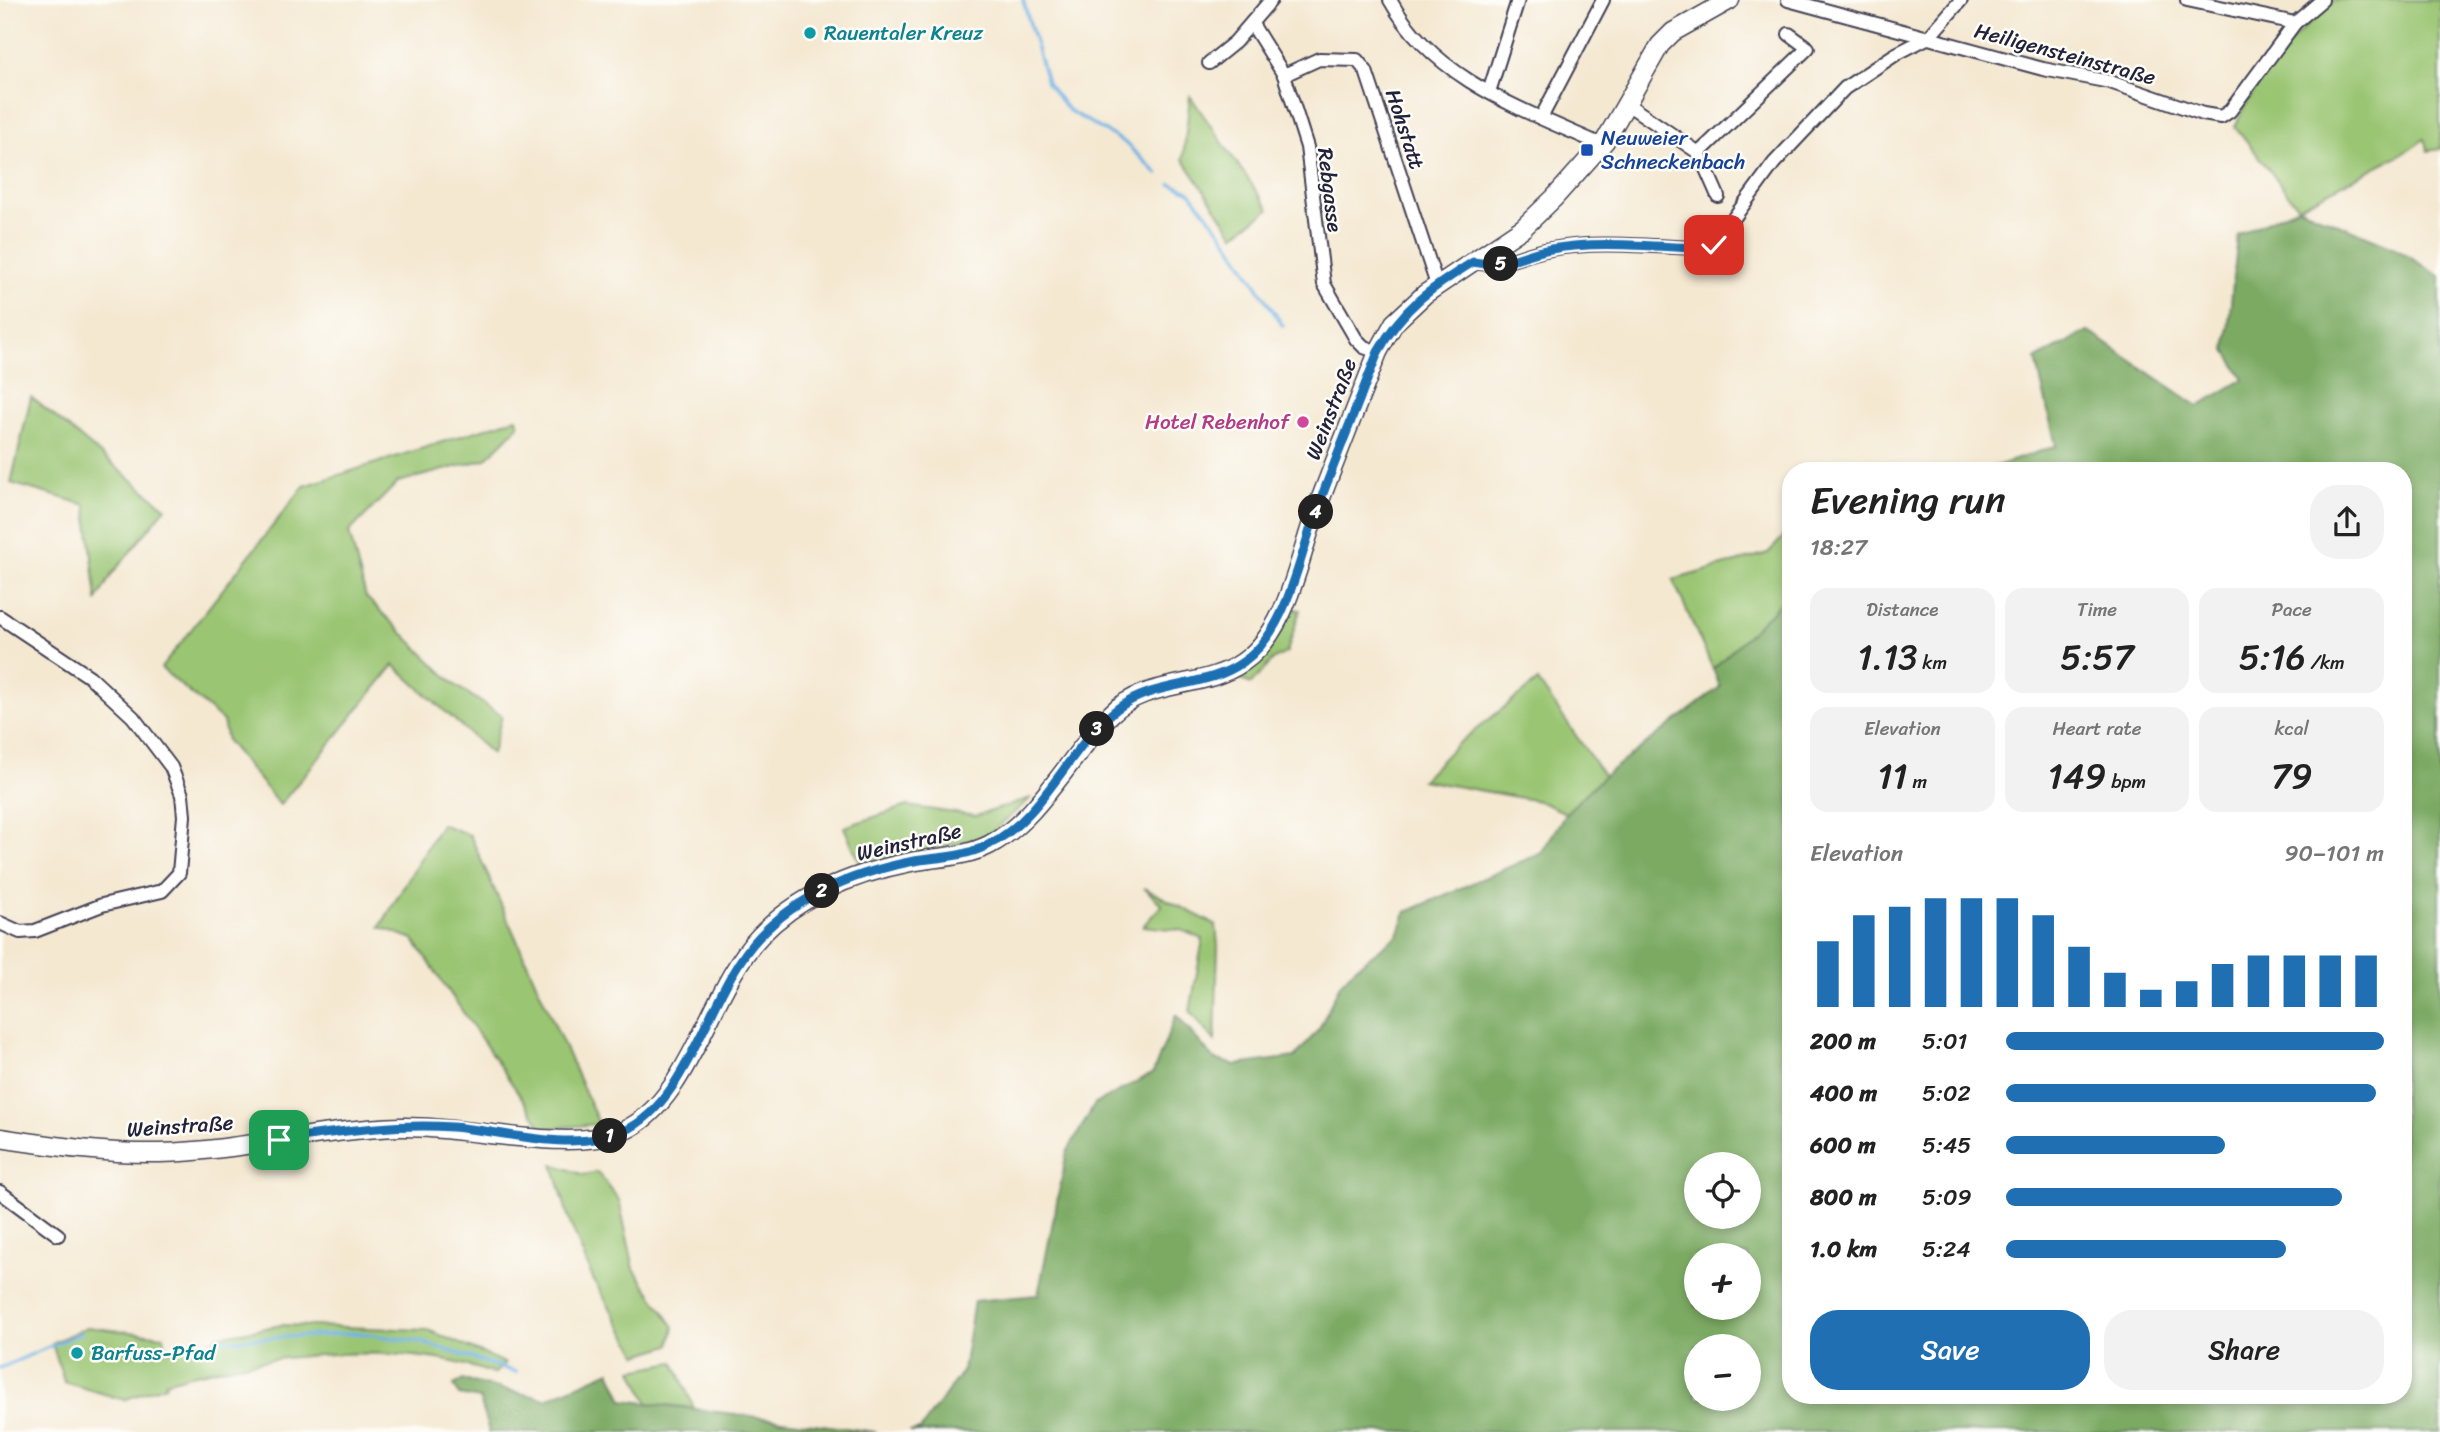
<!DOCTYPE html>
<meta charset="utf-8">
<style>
:root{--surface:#fff;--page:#f2f2f2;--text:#222;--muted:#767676;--accent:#1f6fb2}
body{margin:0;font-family:Sriracha,sans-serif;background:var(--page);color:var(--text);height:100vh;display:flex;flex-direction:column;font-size:26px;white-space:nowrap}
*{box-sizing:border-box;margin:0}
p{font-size:23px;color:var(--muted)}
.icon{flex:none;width:38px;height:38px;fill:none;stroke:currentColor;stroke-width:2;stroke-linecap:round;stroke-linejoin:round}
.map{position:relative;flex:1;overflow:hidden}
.details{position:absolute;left:1782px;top:462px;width:630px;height:942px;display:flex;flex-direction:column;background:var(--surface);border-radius:28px;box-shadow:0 4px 10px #0003}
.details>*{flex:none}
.fabs{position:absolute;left:1684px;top:1152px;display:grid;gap:14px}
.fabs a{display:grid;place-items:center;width:77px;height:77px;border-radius:50%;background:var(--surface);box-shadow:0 4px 10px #0003;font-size:35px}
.pin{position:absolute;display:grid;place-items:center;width:60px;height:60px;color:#fff;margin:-30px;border-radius:14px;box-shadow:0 4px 10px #0006}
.km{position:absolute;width:35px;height:35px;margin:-18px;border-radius:50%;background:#222;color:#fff;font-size:19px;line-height:35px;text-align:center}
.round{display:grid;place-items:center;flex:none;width:74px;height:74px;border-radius:28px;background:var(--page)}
.headline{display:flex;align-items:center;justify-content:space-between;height:119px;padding:0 28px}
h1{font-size:38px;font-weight:600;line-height:52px}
.figures{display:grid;grid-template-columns:repeat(3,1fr);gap:10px;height:119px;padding:7px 28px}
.figures div{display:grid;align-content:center;border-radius:18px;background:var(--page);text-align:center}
.figures b{font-size:35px;font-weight:600}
.figures small{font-size:19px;font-weight:400}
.figures p{font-size:19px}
.chart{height:196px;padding:14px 28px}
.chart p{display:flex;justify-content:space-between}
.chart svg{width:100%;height:126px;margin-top:7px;stroke:var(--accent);stroke-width:6}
.action{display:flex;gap:14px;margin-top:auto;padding:14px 28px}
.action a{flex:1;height:80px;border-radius:28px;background:var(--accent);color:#fff;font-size:28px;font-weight:600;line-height:80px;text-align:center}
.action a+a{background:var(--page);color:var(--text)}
ul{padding:0 28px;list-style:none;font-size:23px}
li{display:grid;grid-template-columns:112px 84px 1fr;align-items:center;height:52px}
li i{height:18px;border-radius:9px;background:var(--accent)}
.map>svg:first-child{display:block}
</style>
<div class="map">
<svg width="2440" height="1432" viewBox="0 0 2440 1432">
<rect width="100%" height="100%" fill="#fdfcf7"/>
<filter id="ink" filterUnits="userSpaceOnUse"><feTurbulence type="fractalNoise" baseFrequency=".0143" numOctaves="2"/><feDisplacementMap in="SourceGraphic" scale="14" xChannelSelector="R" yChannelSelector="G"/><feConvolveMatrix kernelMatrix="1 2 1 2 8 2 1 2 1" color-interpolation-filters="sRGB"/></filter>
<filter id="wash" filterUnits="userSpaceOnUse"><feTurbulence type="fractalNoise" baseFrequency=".00686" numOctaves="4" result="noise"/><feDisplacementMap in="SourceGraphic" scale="28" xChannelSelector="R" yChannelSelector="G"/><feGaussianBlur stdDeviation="1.57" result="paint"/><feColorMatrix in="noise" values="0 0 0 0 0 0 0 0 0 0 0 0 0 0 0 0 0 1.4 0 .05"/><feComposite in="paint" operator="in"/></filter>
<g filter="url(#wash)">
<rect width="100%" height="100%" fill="#f4e8d1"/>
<!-- green -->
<g fill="#9ac572" stroke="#5e7456" stroke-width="2">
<path d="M2334 0H2440V149L2428 151 2424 139 2411 149 2298 207 2235 126C2258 77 2293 35 2334 0Z"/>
<path d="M1190 96 1269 209 1234 235 1183 159Z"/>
<path d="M31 397 166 508 112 574 97 600 86 505 11 483Z"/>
<path d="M517 418 519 426 486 459 398 482 349 532 366 597 455 685 502 716 492 754 394 665 280 805 227 741 223 721 161 668 304 486Z"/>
<path d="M1790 530V594L1713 669 1673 580 1768 553Z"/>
<path d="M1290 608 1300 610 1287 652 1273 660 1251 684 1235 677 1248 671Z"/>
<path d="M1538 681 1604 776 1566 813 1539 801 1422 780 1455 746Z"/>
<path d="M1031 798 989 835 863 870 844 827 907 806 976 816Z"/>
<path d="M441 824 470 835 599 1124 543 1129 413 939 380 927Z"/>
<path d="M1144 888 1216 925 1218 946 1215 1041 1190 1012 1203 939 1181 930 1143 926 1162 905Z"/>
<path d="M553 1164 584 1175 597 1172 619 1200 634 1269 674 1327 670 1345 638 1355 593 1279 570 1223Z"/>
<path d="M282 1325 428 1330 505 1363 494 1374C400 1338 259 1355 165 1382L166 1385 124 1400 64 1382 52 1343 87 1327 164 1336 166 1350 211 1345 217 1336Z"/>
<path d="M674 1362 694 1408 648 1403 633 1370Z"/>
</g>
<!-- forest -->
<g fill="#7baa64" stroke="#4e6650" stroke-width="2" fill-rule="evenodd">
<path d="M2298 207 2393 247 2440 276V1432H909L920 1430 963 1370 974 1301 1038 1295 1067 1152 1095 1104 1153 1073 1176 1015 1214 1059 1236 1065 1295 1057 1319 1029 1340 984 1355 968 1398 935 1406 912 1541 853 1566 813 1604 776 1720 687 1713 669 1790 594V1395H2403V471H1982L2056 446 2036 359 2088 331 2198 406 2244 379 2226 351 2238 235ZM1696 1164H1748V1216H1696ZM1696 1255H1748V1307H1696ZM1696 1346H1748V1398H1696Z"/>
<path d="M610 1371 623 1400 877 1432H489L480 1399 459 1395 454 1385 463 1380 546 1399Z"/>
</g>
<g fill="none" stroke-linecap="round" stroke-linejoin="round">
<!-- stream -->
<g stroke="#70b2e5" stroke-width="3.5">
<path d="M1023 0 1047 83 1068 110 1124 142 1158 174"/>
<path d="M1171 184 1189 191 1227 240 1283 326"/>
<path d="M212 1341 359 1333 421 1342 516 1372"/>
<path d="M0 1368 81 1333"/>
</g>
</g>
</g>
<g filter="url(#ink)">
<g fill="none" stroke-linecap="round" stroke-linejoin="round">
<defs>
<g id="minor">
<path d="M1390 0C1434 80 1524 110 1602 145"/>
<path d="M1788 0 2043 69 2110 82 2203 114 2221 117 2230 111 2295 23 2322 0"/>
<path d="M2187 0 2295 23"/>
<path d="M1252 24 1284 75 1307 147 1324 284 1356 339 1364 347 1378 352"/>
<path d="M1209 63 1235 42 1271 0"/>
<path d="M1284 75 1319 59 1357 60 1366 71 1437 285"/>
<path d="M1489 92 1518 0"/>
<path d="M1627 104 1699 153 1718 196"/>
<path d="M1541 118 1603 0"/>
<path d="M1699 153 1808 48 1789 34"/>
<path d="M1473 262C1507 268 1519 254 1551 249 1600 240 1652 247 1702 248L1714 245 1774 163 1845 88 1896 54 1929 37 1961 0"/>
<path d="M0 617 90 677 133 717 171 767 182 795 184 816 179 873 162 891 102 905 35 931 20 932 0 923"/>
<path d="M0 1192 58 1235"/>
</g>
<path id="secondary" d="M0 1138C53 1146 106 1154 160 1153 241 1151 320 1129 401 1127 463 1125 572 1154 623 1131 690 1102 709 989 760 936 800 894 855 873 911 862 937 857 965 857 989 845 1039 819 1071 754 1111 714 1147 678 1203 690 1243 662 1288 631 1298 560 1316 511 1336 458 1357 405 1378 352L1394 323 1425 294 1523 228 1554 198 1605 141 1660 45 1673 32 1730 0"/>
</defs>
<!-- minor casing -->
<use href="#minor" stroke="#424052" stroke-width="16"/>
<!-- secondary casing -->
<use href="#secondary" stroke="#424052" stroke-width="21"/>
<!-- minor -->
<use href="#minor" stroke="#fff" stroke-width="12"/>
<!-- secondary -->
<use href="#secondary" stroke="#fff" stroke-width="18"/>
</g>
</g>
<g fill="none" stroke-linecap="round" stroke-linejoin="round" filter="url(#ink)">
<defs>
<path id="route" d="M279 1140C336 1132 394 1123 452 1127 506 1131 572 1154 624 1131 690 1102 709 988 760 936 801 893 858 872 914 861 939 857 965 857 988 845 1045 817 1068 747 1117 709 1154 680 1206 689 1243 662 1287 631 1298 562 1315 515 1335 460 1357 406 1378 352 1403 307 1430 289 1473 262 1507 268 1520 254 1551 249 1601 240 1652 247 1702 248L1714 245"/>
</defs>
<!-- route casing -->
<use href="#route" stroke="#fff" stroke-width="14"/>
<!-- route -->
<use href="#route" stroke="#1f6fb2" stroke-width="9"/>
</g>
<!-- markers -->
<g fill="#0f9aa8" stroke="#fdfcf7" stroke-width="2.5">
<circle cx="810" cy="33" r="7"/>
<circle cx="77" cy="1353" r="7"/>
</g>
<rect fill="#1a4fb4" stroke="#fdfcf7" stroke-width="2.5" x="1580" y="143" width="14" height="14" rx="3.5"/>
<circle fill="#d1479c" stroke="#fdfcf7" stroke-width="2.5" cx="1303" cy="422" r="7"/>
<g text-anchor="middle" stroke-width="5" stroke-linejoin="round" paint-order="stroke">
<!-- culture labels -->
<g font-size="21" fill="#0d838f" stroke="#fdfcf7" text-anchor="start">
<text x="824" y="40">Rauentaler Kreuz</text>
<text x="91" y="1360">Barfuss-Pfad</text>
</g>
<!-- street labels -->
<g font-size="21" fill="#22223b" stroke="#fdfcf7">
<text transform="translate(2065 54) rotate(15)" y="7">Heiligensteinstraße</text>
<text transform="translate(1405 129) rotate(72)" y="7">Hohstatt</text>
<text transform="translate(1330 190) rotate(83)" y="7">Rebgasse</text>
<text transform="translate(1331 409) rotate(-69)" y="7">Weinstraße</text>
<text transform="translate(909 842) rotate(-13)" y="7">Weinstraße</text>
<text transform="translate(180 1126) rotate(-4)" y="7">Weinstraße</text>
</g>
<!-- transit labels -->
<g font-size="21" fill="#164399" stroke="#fdfcf7" text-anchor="start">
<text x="1601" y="145">Neuweier<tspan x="1601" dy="24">Schneckenbach</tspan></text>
</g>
<!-- hotel labels -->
<g font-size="21" fill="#b23c85" stroke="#fdfcf7" text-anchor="end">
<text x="1289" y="429">Hotel Rebenhof</text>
</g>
</g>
</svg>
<div class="fabs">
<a><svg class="icon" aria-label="locate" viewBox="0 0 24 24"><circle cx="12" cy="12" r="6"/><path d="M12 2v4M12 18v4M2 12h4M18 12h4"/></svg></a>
<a>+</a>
<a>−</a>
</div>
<div class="pin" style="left:279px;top:1140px;background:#1e9e55"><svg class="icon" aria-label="arrive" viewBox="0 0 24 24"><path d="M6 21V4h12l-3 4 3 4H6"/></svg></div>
<div class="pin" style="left:1714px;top:245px;background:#d93025"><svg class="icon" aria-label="check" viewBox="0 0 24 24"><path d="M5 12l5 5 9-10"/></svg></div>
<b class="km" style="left:610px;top:1136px">1</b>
<b class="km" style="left:822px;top:891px">2</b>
<b class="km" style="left:1097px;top:729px">3</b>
<b class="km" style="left:1316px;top:512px">4</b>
<b class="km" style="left:1501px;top:264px">5</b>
<section class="details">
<div class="headline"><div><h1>Evening run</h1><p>18:27</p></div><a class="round"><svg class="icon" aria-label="share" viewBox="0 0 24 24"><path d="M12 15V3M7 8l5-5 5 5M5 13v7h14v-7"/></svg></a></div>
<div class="figures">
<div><p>Distance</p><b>1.13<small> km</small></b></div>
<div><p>Time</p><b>5:57</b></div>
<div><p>Pace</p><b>5:16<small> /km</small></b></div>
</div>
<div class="figures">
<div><p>Elevation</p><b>11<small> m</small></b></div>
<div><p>Heart rate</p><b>149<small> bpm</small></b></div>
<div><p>kcal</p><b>79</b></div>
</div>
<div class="chart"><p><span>Elevation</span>90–101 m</p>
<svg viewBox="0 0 160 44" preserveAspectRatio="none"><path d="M5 44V21M15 44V12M25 44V9M35 44V6M45 44V6M55 44V6M65 44V12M75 44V23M85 44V32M95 44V38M105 44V35M115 44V29M125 44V26M135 44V26M145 44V26M155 44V26"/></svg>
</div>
<ul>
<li><b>200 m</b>5:01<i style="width:100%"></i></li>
<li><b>400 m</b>5:02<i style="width:98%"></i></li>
<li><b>600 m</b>5:45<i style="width:58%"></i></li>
<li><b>800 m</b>5:09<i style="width:89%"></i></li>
<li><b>1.0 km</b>5:24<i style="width:74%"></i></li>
</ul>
<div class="action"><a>Save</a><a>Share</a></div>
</section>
</div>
